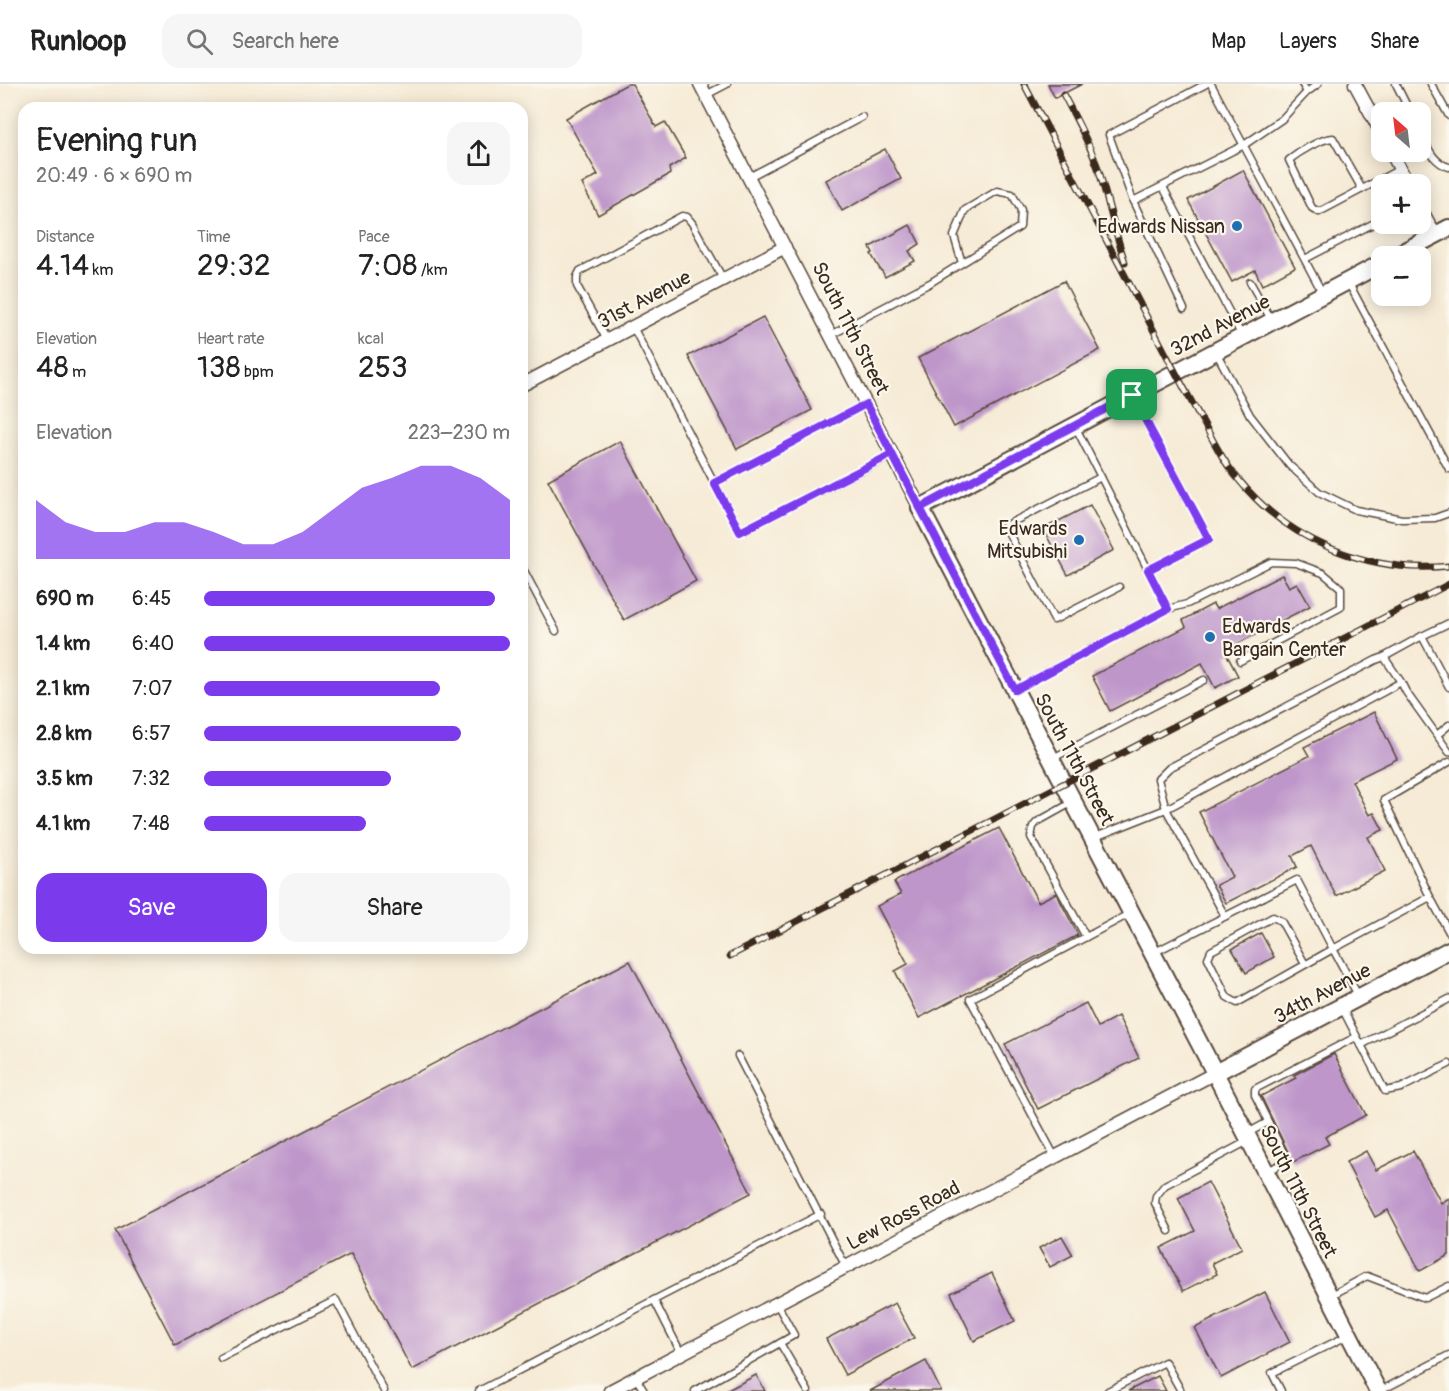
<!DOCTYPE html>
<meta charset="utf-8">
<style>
:root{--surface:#fff;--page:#f6f6f6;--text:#222;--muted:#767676;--line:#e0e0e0;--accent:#7c3aed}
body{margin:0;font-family:Pangolin,sans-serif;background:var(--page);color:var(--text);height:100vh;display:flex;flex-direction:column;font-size:22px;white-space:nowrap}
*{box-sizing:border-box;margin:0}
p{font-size:20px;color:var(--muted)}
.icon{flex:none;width:33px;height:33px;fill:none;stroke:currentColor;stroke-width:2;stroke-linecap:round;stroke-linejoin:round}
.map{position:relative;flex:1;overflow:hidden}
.drawer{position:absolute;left:18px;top:18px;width:510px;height:852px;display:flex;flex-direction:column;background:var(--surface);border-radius:18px;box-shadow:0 3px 15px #0003}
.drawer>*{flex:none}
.needle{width:39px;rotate:332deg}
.tools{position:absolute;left:1371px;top:18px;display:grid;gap:12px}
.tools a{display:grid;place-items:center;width:60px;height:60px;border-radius:12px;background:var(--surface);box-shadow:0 3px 15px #0003;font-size:30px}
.pin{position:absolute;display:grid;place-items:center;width:51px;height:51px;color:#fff;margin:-26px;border-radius:12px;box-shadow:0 3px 9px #0006}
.round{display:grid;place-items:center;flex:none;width:63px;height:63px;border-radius:18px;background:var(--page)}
.summary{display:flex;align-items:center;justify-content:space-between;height:102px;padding:0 18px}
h1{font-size:33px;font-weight:600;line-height:45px}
.metrics{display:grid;grid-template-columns:repeat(3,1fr);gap:9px;height:102px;padding:6px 18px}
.metrics div{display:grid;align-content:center}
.metrics b{font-size:30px;font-weight:600}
.metrics small{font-size:16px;font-weight:400}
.metrics p{font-size:16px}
.chart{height:168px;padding:12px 18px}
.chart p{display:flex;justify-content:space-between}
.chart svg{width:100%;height:108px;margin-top:6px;fill:var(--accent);opacity:.7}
.button{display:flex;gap:12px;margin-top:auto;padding:12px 18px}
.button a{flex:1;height:69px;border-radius:18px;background:var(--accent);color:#fff;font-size:24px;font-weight:600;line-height:69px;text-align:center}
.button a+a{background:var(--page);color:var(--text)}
ul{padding:0 18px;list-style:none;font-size:20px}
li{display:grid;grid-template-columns:96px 72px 1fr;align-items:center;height:45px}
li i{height:15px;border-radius:8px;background:var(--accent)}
header{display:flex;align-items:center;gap:36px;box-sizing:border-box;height:84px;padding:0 30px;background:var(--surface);border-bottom:2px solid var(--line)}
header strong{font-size:28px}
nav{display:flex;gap:33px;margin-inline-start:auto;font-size:21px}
.search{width:420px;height:54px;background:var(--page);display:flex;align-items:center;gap:15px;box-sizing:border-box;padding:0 21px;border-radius:18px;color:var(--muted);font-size:22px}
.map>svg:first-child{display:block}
</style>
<header>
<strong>Runloop</strong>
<div class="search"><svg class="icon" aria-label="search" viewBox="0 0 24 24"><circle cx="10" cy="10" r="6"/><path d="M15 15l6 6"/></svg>Search here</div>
<nav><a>Map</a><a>Layers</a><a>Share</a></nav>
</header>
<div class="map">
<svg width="1449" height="1307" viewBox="0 0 1449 1307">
<rect width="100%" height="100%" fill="#fbf7ec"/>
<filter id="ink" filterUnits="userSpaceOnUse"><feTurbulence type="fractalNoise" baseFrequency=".0167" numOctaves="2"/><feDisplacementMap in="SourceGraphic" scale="12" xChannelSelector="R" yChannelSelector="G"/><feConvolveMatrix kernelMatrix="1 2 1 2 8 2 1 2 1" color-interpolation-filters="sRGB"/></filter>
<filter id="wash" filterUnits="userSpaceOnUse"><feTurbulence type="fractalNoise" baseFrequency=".008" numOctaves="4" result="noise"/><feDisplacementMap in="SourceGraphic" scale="24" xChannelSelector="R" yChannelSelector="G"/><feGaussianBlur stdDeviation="1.35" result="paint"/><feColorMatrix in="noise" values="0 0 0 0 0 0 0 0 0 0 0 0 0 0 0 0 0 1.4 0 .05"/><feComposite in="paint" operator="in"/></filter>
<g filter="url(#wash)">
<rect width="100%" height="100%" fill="#f6ebd6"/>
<g id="blocks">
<!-- building -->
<g fill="#be96ca">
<path d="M627 0H632L656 43 665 38 686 74 669 84 670 90 598 131 582 100 598 91 566 34Z"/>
<path d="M1048 0H1082L1055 14Z"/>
<path d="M885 65 901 95 842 127 826 96Z"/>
<path d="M1243 86 1295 183 1262 201 1255 186 1232 198 1188 116Z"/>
<path d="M910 141 920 160 909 167 915 177 885 193 882 187H881L871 170 873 169 870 163Z"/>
<path d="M1064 197 1100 266 954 343 918 274Z"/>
<path d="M763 233 812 326 737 365 688 272Z"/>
<path d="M620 357 696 497 624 536 548 396Z"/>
<path d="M1090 421 1114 466 1068 491 1043 445Z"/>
<path d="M1282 491 1289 503 1297 499 1310 522 1233 562 1236 567 1227 571 1238 592 1215 604 1202 579 1110 627 1092 592 1186 543 1183 536 1213 520 1216 525Z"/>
<path d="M1374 628 1397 675 1352 697 1369 731 1374 729 1383 746 1368 753 1385 787 1336 812 1311 762 1292 772 1297 783 1226 819 1216 801 1232 793 1199 728 1309 672 1304 663Z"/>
<path d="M999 744 1038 818 1056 809 1078 851 919 934 895 887 908 880 877 822 901 810 894 798Z"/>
<path d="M1261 849 1274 873 1246 889 1232 865Z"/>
<path d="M630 877 751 1109 412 1286 351 1170 175 1261 115 1146Z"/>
<path d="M1086 919 1098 943 1118 932 1139 974 1038 1025 1005 960Z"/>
<path d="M1334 970 1366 1031 1325 1053 1329 1060 1293 1078 1261 1012 1296 994 1294 991Z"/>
<path d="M1366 1067 1376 1086 1413 1067 1441 1119 1449 1114V1171L1420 1187 1388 1126 1375 1133 1346 1078Z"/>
<path d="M1208 1098 1242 1164 1212 1179 1217 1190 1183 1207 1161 1164 1195 1147 1178 1114Z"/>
<path d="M1062 1152 1073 1171 1050 1183 1039 1164Z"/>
<path d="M992 1189 1015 1237 974 1257 951 1209Z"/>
<path d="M1265 1208 1290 1258 1221 1294 1195 1244Z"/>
<path d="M895 1219 914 1254 845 1291 826 1255Z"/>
<path d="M926 1277 941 1307H870Z"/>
<path d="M756 1291 765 1307H726Z"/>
<path d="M1158 1292 1166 1307H1128Z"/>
</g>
</g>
</g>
<g filter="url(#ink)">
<use href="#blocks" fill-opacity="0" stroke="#57473a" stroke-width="1.5"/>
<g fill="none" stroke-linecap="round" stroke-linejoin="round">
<defs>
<g id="lane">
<path d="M1211 0 1323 210"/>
<path d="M1302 0 1307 8"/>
<path d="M1396 0 1410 28"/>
<path d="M1431 0 1449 32"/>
<path d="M706 11 727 0"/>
<path d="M1420 48C1428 63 1432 78 1449 83"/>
<path d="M749 93 862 33"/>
<path d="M1163 103 1242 252"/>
<path d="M1362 105 1333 54C1320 55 1299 68 1289 76L1312 124 1319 128 1400 85"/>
<path d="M1133 117 1244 61 1282 35 1307 8 1318 0"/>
<path d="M1305 175 1382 135"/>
<path d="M1250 198 1272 237"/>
<path d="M1348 198 1449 385"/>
<path d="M1184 225 1133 117 1109 51 1206 0"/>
<path d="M633 243 740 448 892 371"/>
<path d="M831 251 930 199 1020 143 1021 126 1012 110 997 107 965 126 954 152 962 179"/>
<path d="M607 256 577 202V193L580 187 682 132 687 133 692 139 723 195"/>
<path d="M1216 268 1250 331 1289 381 1319 408 1356 426 1402 435 1435 434 1449 429"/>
<path d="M1132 312 1209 455 1148 486"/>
<path d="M1101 393 1005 442 1054 536 1119 503"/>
<path d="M714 399 866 320"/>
<path d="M522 483 556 547"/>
<path d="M1168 525 1187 520 1271 478 1296 479 1323 489 1341 504V523L1240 577"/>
<path d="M1422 552 1449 539"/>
<path d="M1384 573 1422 552 1449 603"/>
<path d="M1401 598 1384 573 1376 576 1169 684 1158 695 1166 725 1385 607 1401 598 1406 608 1449 668"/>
<path d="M1016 605 1168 525 1075 342"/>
<path d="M1437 651 1449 641"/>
<path d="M1053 674 1204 596"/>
<path d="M1073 718 1037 738 1033 743 1031 753 1086 853"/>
<path d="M1093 754 1166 725 1225 832"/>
<path d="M1430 813 1384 716 1449 678"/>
<path d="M1153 869 1297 796 1333 865 1430 813 1449 848"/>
<path d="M1305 880 1281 837 1273 833 1211 867 1208 874 1227 913 1237 919 1333 865 1359 913"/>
<path d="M1342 924 1385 1007 1401 1004 1449 980"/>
<path d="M1361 961 1449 915"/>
<path d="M738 972 846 1183"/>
<path d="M1248 1049 1268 1038"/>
<path d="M1055 1073 970 915 1129 830"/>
<path d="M1268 1087 1284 1078 1286 1074 1255 1011V1005L1356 953"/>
<path d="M1169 1147 1155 1119 1156 1112 1165 1101 1248 1057"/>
<path d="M1330 1212 1367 1192 1425 1214 1449 1202"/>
<path d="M654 1216 821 1130"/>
<path d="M777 1220 794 1251 780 1259 808 1307"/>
<path d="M221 1274 336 1216 384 1307"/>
<path d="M636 1294 644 1307"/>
<path d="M479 1307 654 1216 681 1269"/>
<path d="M695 1307 780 1259"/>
<path d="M1108 1307 1165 1278 1181 1307"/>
<path d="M1281 1307 1272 1289 1349 1251"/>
<path d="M1380 1307 1449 1271"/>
</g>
<g id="street">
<path d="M700 0 920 424"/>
<path d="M1355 0 1382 50"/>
<path d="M1391 68 1408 100"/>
<path d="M1420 123 1435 151"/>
<path d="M522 301 785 163"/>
<path d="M610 1307 1215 989"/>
</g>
<g id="secondary">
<path d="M1395 172 1449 144"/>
<path d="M1215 989 1449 866"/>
<path d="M1378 1307 1215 989 920 424 1382 179"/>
</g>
</defs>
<!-- lane casing -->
<use href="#lane" stroke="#57473a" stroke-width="9"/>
<!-- street casing -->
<use href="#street" stroke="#57473a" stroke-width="15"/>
<!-- secondary casing -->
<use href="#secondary" stroke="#57473a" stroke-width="20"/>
<!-- lane -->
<use href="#lane" stroke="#fff" stroke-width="6"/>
<!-- street -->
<use href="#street" stroke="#fff" stroke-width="12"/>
<!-- secondary -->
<use href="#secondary" stroke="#fff" stroke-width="16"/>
<defs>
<g id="rail">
<path d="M1024 0C1063 74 1102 148 1141 222 1161 261 1181 300 1203 338 1214 358 1224 379 1239 396 1289 458 1370 490 1449 482"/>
<path d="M1063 10C1076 35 1090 60 1099 87 1108 117 1115 148 1125 178"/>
<path d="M730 872 1449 500"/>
</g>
</defs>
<!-- rail casing -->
<use href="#rail" stroke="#3b2a1e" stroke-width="7"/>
<!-- rail -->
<use href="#rail" stroke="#fbf7ec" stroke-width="4.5" stroke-dasharray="14" stroke-linecap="butt"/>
</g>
</g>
<g fill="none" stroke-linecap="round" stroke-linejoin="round" filter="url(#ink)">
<defs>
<path id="route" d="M1132 311 920 424 892 370 740 448 714 399 866 320 1015 606 1168 525 1148 486 1209 455 1132 311"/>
</defs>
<!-- route casing -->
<use href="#route" stroke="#fff" stroke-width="12"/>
<!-- route -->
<use href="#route" stroke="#7c3aed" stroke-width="8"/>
</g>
<!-- markers -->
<g fill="#1f6fb2" stroke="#fbf7ec" stroke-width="2">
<circle cx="1237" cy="142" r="6"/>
<circle cx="1079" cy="456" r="6"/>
<circle cx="1210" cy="553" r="6"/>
</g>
<g text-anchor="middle" stroke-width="4.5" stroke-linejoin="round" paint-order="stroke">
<!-- poi labels -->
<g font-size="20" fill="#3b2a1e" stroke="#fbf7ec" text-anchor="end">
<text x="1225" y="149">Edwards Nissan</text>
<text x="1067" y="451">Edwards<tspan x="1067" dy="23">Mitsubishi</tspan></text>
<text x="1222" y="549" text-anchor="start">Edwards<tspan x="1222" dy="23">Bargain Center</tspan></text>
</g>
<!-- street labels -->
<g font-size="20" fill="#3b2a1e" stroke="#fbf7ec">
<text transform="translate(644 215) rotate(-28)" y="7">31st Avenue</text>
<text transform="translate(1220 241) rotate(-28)" y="7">32nd Avenue</text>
<text transform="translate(851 244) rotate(63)" y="7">South 11th Street</text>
<text transform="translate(1075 675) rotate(62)" y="7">South 11th Street</text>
<text transform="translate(1322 909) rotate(-28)" y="7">34th Avenue</text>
<text transform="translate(1299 1107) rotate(63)" y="7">South 11th Street</text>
<text transform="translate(903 1131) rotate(-28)" y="7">Lew Ross Road</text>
</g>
</g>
</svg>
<div class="tools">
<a><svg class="needle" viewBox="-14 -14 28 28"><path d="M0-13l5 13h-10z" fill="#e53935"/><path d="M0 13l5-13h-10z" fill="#767676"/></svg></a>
<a>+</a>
<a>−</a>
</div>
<div class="pin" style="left:1132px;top:311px;background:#1e9e55"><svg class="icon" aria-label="arrive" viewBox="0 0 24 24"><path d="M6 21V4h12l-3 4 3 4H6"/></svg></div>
<section class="drawer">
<div class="summary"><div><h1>Evening run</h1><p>20:49 · 6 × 690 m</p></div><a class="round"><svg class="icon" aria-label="share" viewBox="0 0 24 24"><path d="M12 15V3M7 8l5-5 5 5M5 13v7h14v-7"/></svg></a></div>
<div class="metrics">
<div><p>Distance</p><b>4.14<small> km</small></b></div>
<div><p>Time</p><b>29:32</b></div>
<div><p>Pace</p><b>7:08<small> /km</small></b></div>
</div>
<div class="metrics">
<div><p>Elevation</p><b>48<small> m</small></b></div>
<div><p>Heart rate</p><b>138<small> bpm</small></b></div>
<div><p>kcal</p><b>253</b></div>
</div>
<div class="chart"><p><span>Elevation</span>223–230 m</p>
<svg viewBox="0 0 160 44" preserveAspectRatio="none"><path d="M0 44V20L10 29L20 33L30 33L40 29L50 29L60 33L70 38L80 38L90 33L100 24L110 15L120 11L130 6L140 6L150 11L160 20V44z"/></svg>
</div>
<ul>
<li><b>690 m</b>6:45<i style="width:95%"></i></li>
<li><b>1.4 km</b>6:40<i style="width:100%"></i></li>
<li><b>2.1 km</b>7:07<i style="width:77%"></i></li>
<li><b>2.8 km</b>6:57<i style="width:84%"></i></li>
<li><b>3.5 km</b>7:32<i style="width:61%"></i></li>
<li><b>4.1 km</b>7:48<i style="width:53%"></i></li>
</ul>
<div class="button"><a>Save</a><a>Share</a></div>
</section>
</div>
